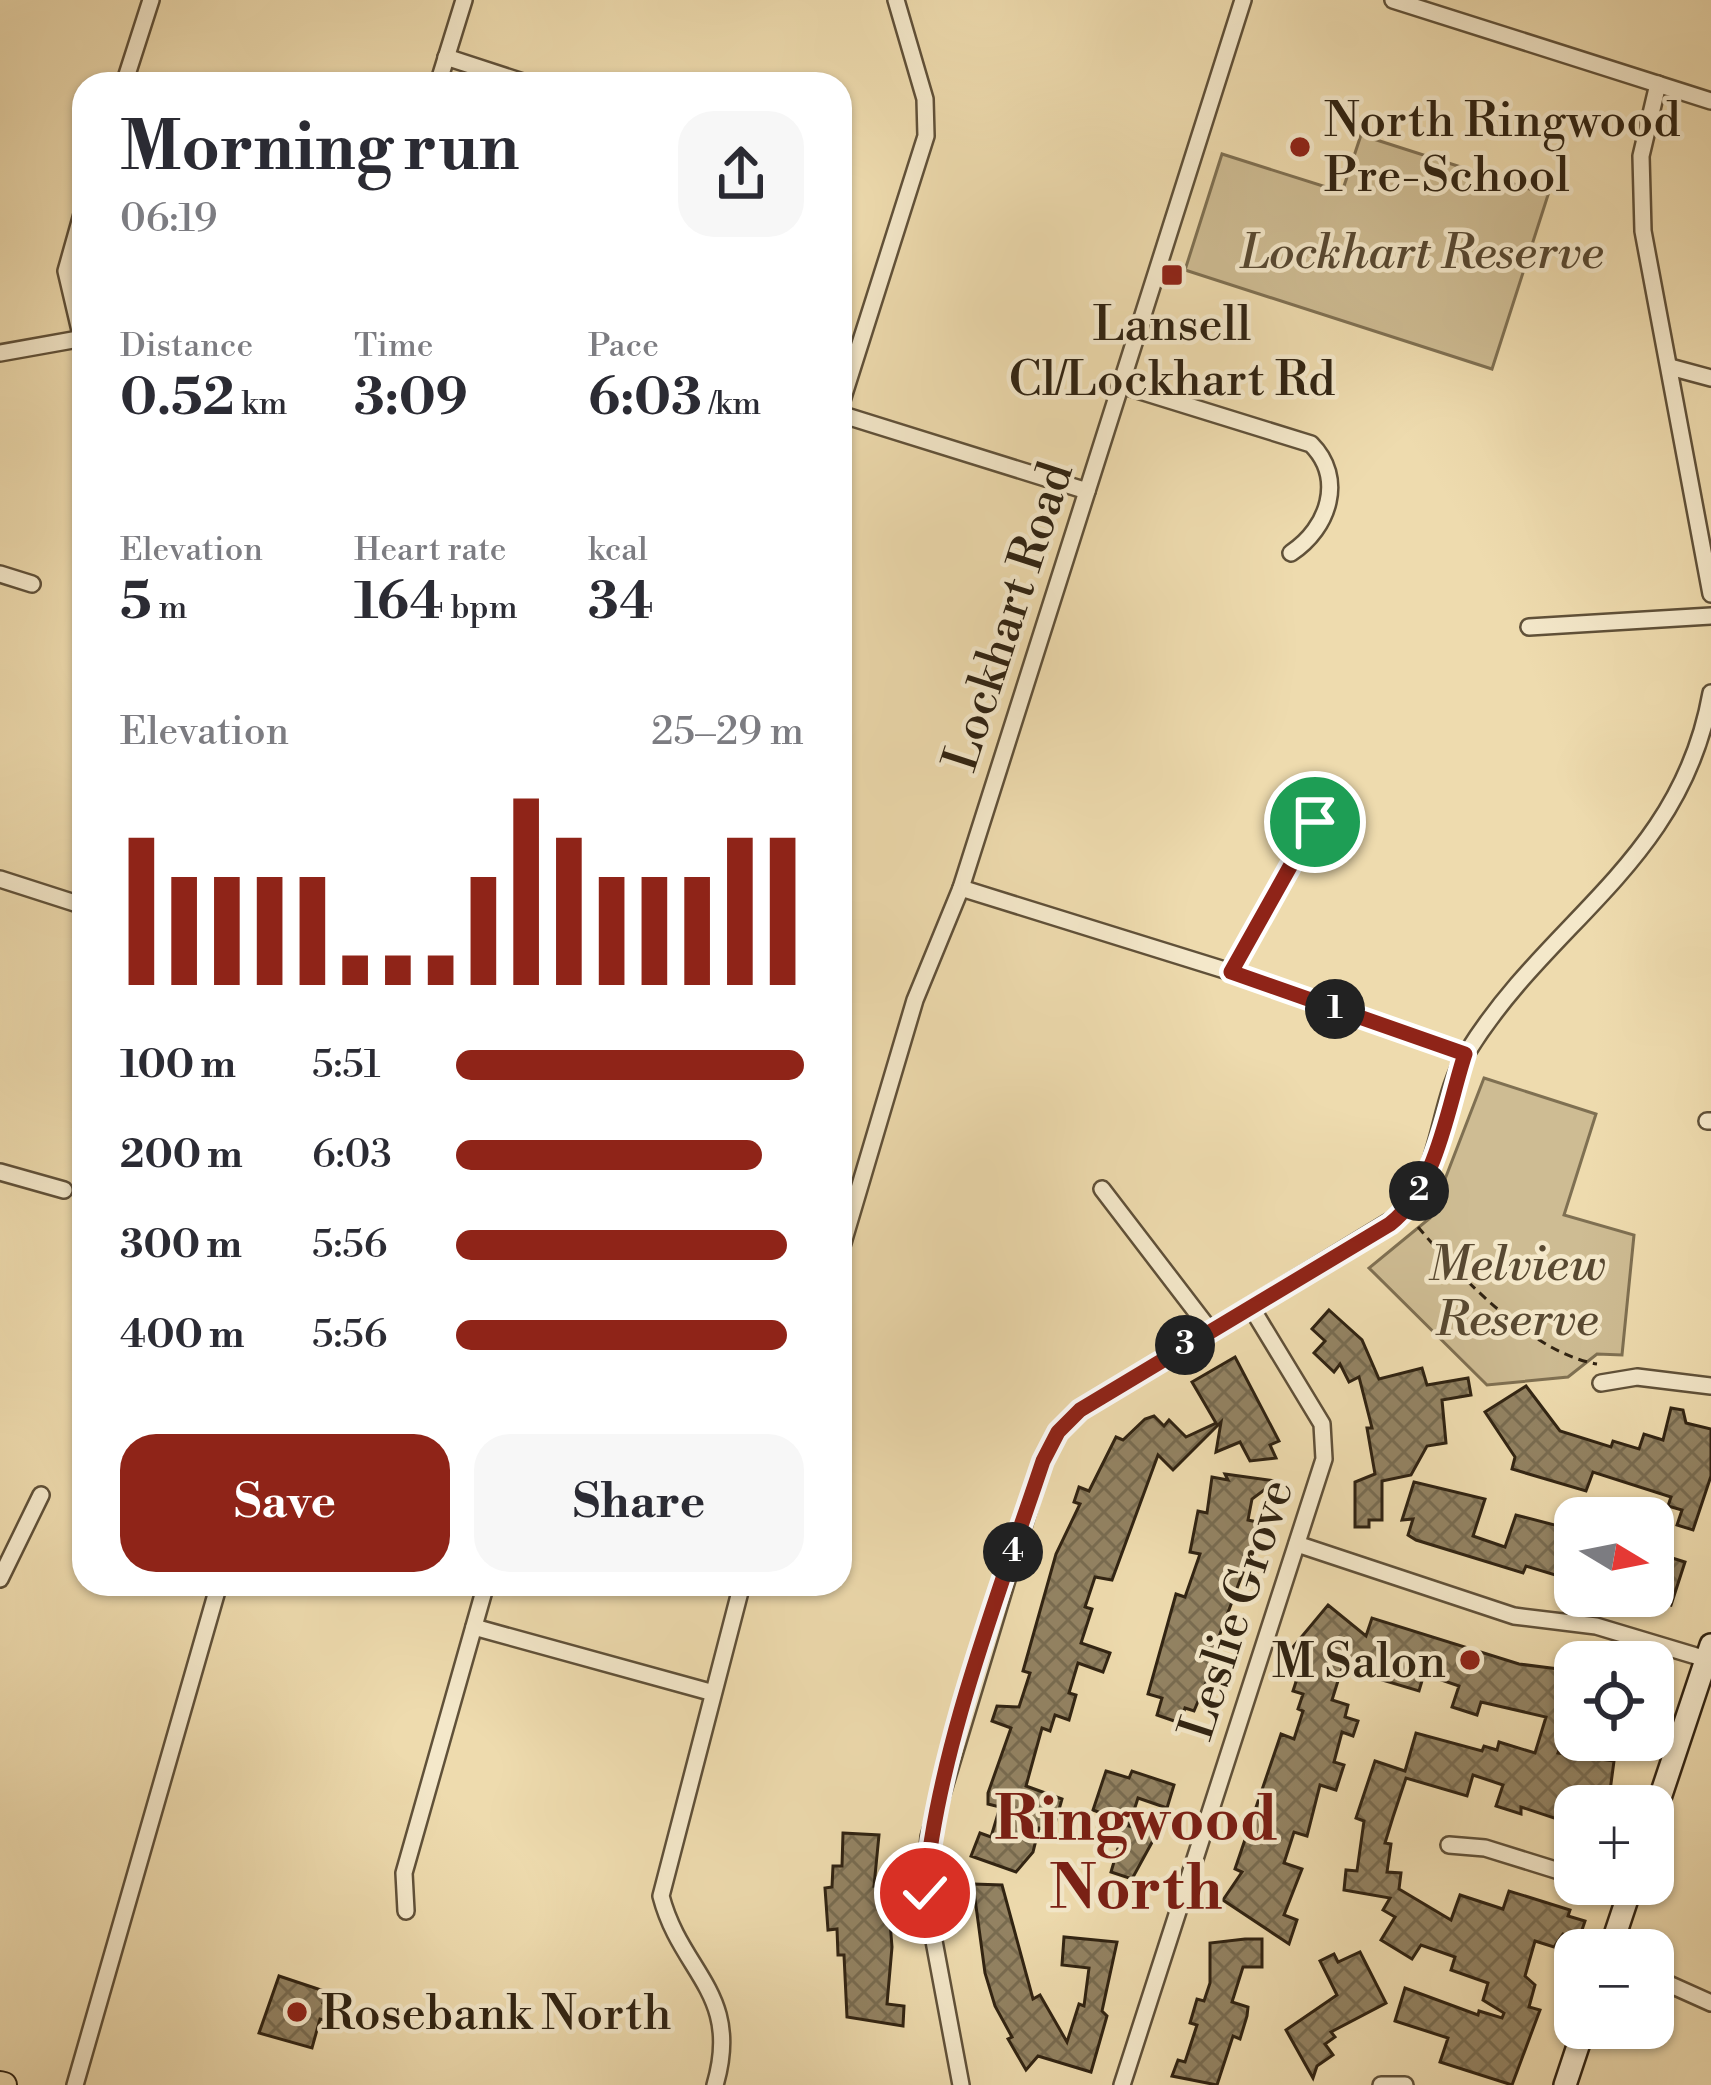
<!DOCTYPE html>
<meta charset="utf-8">
<style>
:root{--surface:#fff;--page:#f7f7f7;--text:#2b2b33;--muted:#7c7c81;--accent:#8f2418}
body{margin:0;font-family:"Libre Bodoni",serif;background:var(--page);color:var(--text);height:100vh;display:flex;flex-direction:column;font-size:45px;white-space:nowrap}
*{box-sizing:border-box;margin:0}
p{font-size:39px;color:var(--muted)}
.icon{flex:none;width:66px;height:66px;fill:none;stroke:currentColor;stroke-width:2;stroke-linecap:round;stroke-linejoin:round}
.map{position:relative;flex:1;overflow:hidden}
.panel{position:absolute;left:72px;top:72px;width:780px;height:1524px;display:flex;flex-direction:column;background:var(--surface);border-radius:36px;box-shadow:0 3px 9px #0004}
.panel>*{flex:none}
.needle{width:78px;rotate:100deg}
.buttons{position:absolute;left:1554px;top:1497px;display:grid;gap:24px}
.buttons a{display:grid;place-items:center;width:120px;height:120px;border-radius:24px;background:var(--surface);box-shadow:0 3px 9px #0004;font-size:60px}
.pin{position:absolute;display:grid;place-items:center;width:102px;height:102px;color:#fff;margin:-51px;border:6px solid #fff;border-radius:50%;box-shadow:0 3px 12px #0007}
.km{position:absolute;width:60px;height:60px;margin:-30px;border-radius:50%;background:#222;color:#fff;font-size:33px;line-height:60px;text-align:center}
.round{display:grid;place-items:center;flex:none;width:126px;height:126px;border-radius:36px;background:var(--page)}
.headline{display:flex;align-items:center;justify-content:space-between;height:204px;padding:0 48px}
h1{font-size:66px;font-weight:700;line-height:90px}
.stats{display:grid;grid-template-columns:repeat(3,1fr);gap:18px;height:204px;padding:12px 48px}
.stats div{display:grid;align-content:center}
.stats b{font-size:51px;font-weight:700}
.stats small{font-size:33px;font-weight:400}
.stats p{font-size:33px}
.chart{height:336px;padding:24px 48px}
.chart p{display:flex;justify-content:space-between}
.chart svg{width:100%;height:216px;margin-top:12px;stroke:var(--accent);stroke-width:6}
.primary-button{display:flex;gap:24px;margin-top:auto;padding:24px 48px}
.primary-button a{flex:1;height:138px;border-radius:36px;background:var(--accent);color:#fff;font-size:48px;font-weight:700;line-height:138px;text-align:center}
.primary-button a+a{background:var(--page);color:var(--text)}
ul{padding:0 48px;list-style:none;font-size:39px}
li{display:grid;grid-template-columns:192px 144px 1fr;align-items:center;height:90px}
li i{height:30px;border-radius:15px;background:var(--accent)}
.map>svg:first-child{display:block}
</style>
<div class="map">
<svg width="1711" height="2085" viewBox="0 0 1711 2085">
<defs>
<pattern id="building-cross-hatch" width="8" height="8" patternUnits="userSpaceOnUse" patternTransform="scale(3)"><rect width="8" height="8" fill="#938363"/><path d="M0 0l8 8M0 8l8-8" fill="none" stroke="#786b50"/></pattern>
</defs>
<rect width="100%" height="100%" fill="#eedbae"/>
<filter id="stains"><feTurbulence type="fractalNoise" baseFrequency=".00167" numOctaves="4"/><feColorMatrix values="0 0 0 0 .2 0 0 0 0 .09 0 0 0 0 .02 0 0 0 .5 -.17"/></filter>
<radialGradient id="worn" r=".72"><stop offset=".6" stop-color="#630" stop-opacity="0"/><stop offset="1" stop-color="#630" stop-opacity=".3"/></radialGradient>
<!-- green -->
<g fill="#cebc93" stroke="#7f7052" stroke-width="3">
<path d="M1361 135 1548 195 1492 369 1185 270 1222 154 1342 192Z"/>
<path d="M1484 1078 1596 1114 1564 1215 1634 1235 1622 1355 1597 1354 1568 1377 1487 1385 1369 1268 1430 1218Z"/>
</g>
<!-- building -->
<g fill="url(#building-cross-hatch)" stroke="#302312" stroke-width="3">
<path d="M1329 1310 1362 1340 1379 1379 1422 1368 1427 1385 1468 1378 1471 1395 1442 1400 1446 1443 1427 1446 1411 1475 1382 1481V1520H1369V1527H1355V1482L1375 1474 1367 1428H1372L1359 1377 1349 1382 1340 1364 1334 1372 1314 1353 1325 1341 1312 1329Z"/>
<path d="M1235 1357 1279 1441 1270 1445 1276 1458 1250 1461 1240 1442 1216 1452 1221 1422 1173 1470 1158 1455 1112 1580 1095 1577 1085 1607 1092 1609 1081 1643 1110 1653 1103 1672 1078 1663 1069 1693 1076 1695 1069 1720 1055 1715 1050 1731 1042 1728 1026 1786 1062 1799 1053 1831 1039 1828 1033 1852 1016 1872 971 1856 980 1833 991 1837 1000 1807 988 1804V1793L1011 1728 992 1721 997 1706 1019 1707 1030 1673 1023 1671 1056 1554 1080 1504 1074 1502 1079 1487 1089 1491 1116 1437 1123 1440 1145 1419 1154 1416 1164 1426 1169 1420 1186 1437 1216 1423 1192 1382Z"/>
<path d="M1526 1386 1560 1431 1611 1447 1613 1441 1639 1449 1644 1434 1663 1440 1671 1408 1683 1410 1686 1423 1711 1429V1476L1693 1530 1677 1525 1682 1510 1668 1506 1671 1497 1593 1472 1586 1491 1512 1469 1515 1457 1485 1412Z"/>
<path d="M1225 1474 1276 1481 1252 1499 1248 1520 1257 1522 1252 1548 1217 1642 1222 1644 1194 1711 1185 1708 1180 1723 1157 1715 1162 1698 1148 1694 1176 1594 1185 1597 1200 1554 1190 1552 1198 1511 1207 1513 1212 1477 1228 1480Z"/>
<path d="M1414 1482 1485 1499 1473 1536 1505 1547 1516 1515 1570 1529 1566 1541 1575 1544V1581L1526 1566 1523 1573 1416 1540 1408 1535 1413 1519 1402 1520Z"/>
<path d="M1653 1552 1685 1562 1671 1605 1653 1599Z"/>
<path d="M1328 1605 1366 1636 1372 1618 1519 1664 1575 1671V1720L1568 1718 1558 1753 1614 1761 1608 1806H1575V1825L1521 1807V1814L1496 1806 1503 1785 1473 1775 1467 1796 1406 1778 1393 1817 1385 1843 1391 1844 1387 1872 1401 1873 1399 1889 1451 1920 1460 1895 1503 1909 1509 1891 1570 1910 1568 1916 1585 1921 1579 1939 1563 1934 1554 1947 1535 1941 1525 1976 1535 1985 1529 2007 1540 2010 1512 2085 1440 2062 1448 2038 1395 2021 1405 1988 1478 2015 1479 2011 1502 2018 1504 2013 1483 2000 1488 1983 1451 1970 1455 1957 1421 1945 1412 1959 1381 1940 1395 1917 1383 1910 1390 1898 1344 1890 1346 1870 1357 1871 1364 1821 1356 1818 1375 1761 1405 1771 1416 1733 1482 1751 1484 1746 1497 1750 1499 1742 1535 1753 1546 1717 1481 1702 1477 1715 1452 1707 1459 1686 1424 1674 1419 1691 1342 1668 1332 1700 1348 1705 1345 1717 1358 1721 1353 1736 1342 1732 1334 1762 1344 1765 1336 1790 1320 1785 1307 1836 1294 1832 1284 1863 1302 1869 1284 1915 1297 1920 1289 1944 1223 1900 1242 1872 1235 1869 1281 1734 1294 1739 1303 1711 1298 1709 1303 1694 1293 1691 1304 1657 1293 1647Z"/>
<path d="M1106 1771 1129 1778 1132 1771 1174 1785 1167 1808 1138 1798 1129 1826 1156 1835 1132 1879 1111 1872 1119 1845 1104 1840 1112 1817 1093 1810Z"/>
<path d="M843 1833 879 1835 874 1886 887 1885 892 1947 887 2004 904 2006 903 2026 847 2017 844 1955H838L837 1929 828 1930 825 1888 832 1887 833 1866H842Z"/>
<path d="M973 1884 1002 1885 1033 1999 1040 1995 1067 2042 1079 2004 1084 2006 1089 1968 1062 1965 1064 1937 1117 1942 1102 2011 1107 2016 1091 2072 1038 2056 1026 2070 1008 2039 1012 2037 995 2006 985 1973Z"/>
<path d="M1245 1939H1262V1967H1243L1232 2002 1248 2007 1247 2016 1240 2039 1233 2036 1217 2085 1172 2076 1178 2060 1185 2062 1197 2025 1190 2023 1197 1999 1204 2001 1210 1983V1943Z"/>
<path d="M1360 1952 1386 2003 1331 2032 1335 2037 1325 2044 1333 2055 1317 2066 1313 2078 1286 2030 1337 1995 1320 1961 1334 1954 1338 1962Z"/>
<path d="M279 1976 327 1992 323 2003 332 2006 327 2021 320 2019 312 2048 259 2033Z"/>
</g>
<g fill="none" stroke-linecap="round" stroke-linejoin="round">
<defs>
<g id="street">
<path d="M1393 0 1711 101"/>
<path d="M446 57 529 84"/>
<path d="M124 84 151 0"/>
<path d="M438 84 464 0"/>
<path d="M1658 84 1641 156 1643 231 1711 594"/>
<path d="M82 339 66 271 84 207"/>
<path d="M0 353 84 338"/>
<path d="M1670 367 1711 378"/>
<path d="M1124 386 1311 444C1345 478 1329 528 1291 553"/>
<path d="M840 407 926 136 925 99 896 0"/>
<path d="M840 414 1087 491"/>
<path d="M0 574 32 584"/>
<path d="M1529 627 1711 616"/>
<path d="M0 879 84 906"/>
<path d="M961 888 1231 972 1465 1054"/>
<path d="M1231 972 1315 822 1344 823"/>
<path d="M1707 1121H1711"/>
<path d="M0 1172 64 1190"/>
<path d="M1102 1189 1210 1330"/>
<path d="M840 1253 915 1000 961 888 1243 0"/>
<path d="M1601 1383 1637 1377 1711 1386"/>
<path d="M1297 1544 1514 1616 1596 1626 1706 1659"/>
<path d="M0 1579 41 1495"/>
<path d="M474 1627 710 1692"/>
<path d="M1449 1845 1485 1848 1575 1876"/>
<path d="M1599 1884 1629 1893"/>
<path d="M406 1911 404 1873 486 1584"/>
<path d="M1653 1977 1711 2003"/>
<path d="M75 2085 219 1584"/>
<path d="M715 2085C742 1993 681 1973 661 1896L742 1584"/>
<path d="M961 2085 925 1893 929 1837 1043 1461 1058 1433 1080 1410 1405 1212C1442 1166 1438 1099 1468 1051 1550 919 1681 862 1711 693"/>
<path d="M1122 2085 1324 1459 1322 1424 1251 1307"/>
<path d="M1381 2085H1405"/>
</g>
<g id="secondary">
<path d="M1653 1819 1711 1645"/>
<path d="M1610 1950 1632 1884"/>
<path d="M1565 2085 1584 2028"/>
</g>
<path id="primary" d="M0 2084 4 2085"/>
</defs>
<!-- street casing -->
<use href="#street" stroke="#605139" stroke-width="20"/>
<!-- secondary casing -->
<use href="#secondary" stroke="#302312" stroke-width="26"/>
<!-- primary casing -->
<use href="#primary" stroke="#302312" stroke-width="28"/>
<!-- path -->
<path stroke="#302312" stroke-width="3" stroke-dasharray="9 6" stroke-linecap="butt" d="M1418 1227C1460 1277 1532 1353 1597 1364"/>
<!-- street -->
<use href="#street" stroke="#f4e8ca" stroke-width="15"/>
<!-- secondary -->
<use href="#secondary" stroke="#f4e8ca" stroke-width="21"/>
<!-- primary -->
<use href="#primary" stroke="#eedbae" stroke-width="24"/>
</g>
<g fill="none" stroke-linecap="round" stroke-linejoin="round">
<defs>
<path id="route" d="M925 1893C936 1755 999 1593 1043 1461L1058 1432 1080 1410 1390 1224C1437 1187 1447 1109 1465 1054L1231 972 1315 822"/>
</defs>
<!-- route casing -->
<use href="#route" stroke="#fff" stroke-width="24"/>
<!-- route -->
<use href="#route" stroke="#8f2418" stroke-width="15"/>
</g>
<!-- markers -->
<g fill="#8f2418" stroke="#f4e8ca" stroke-width="4.5">
<circle cx="1300" cy="147" r="12"/>
<rect x="1160" y="263" width="24" height="24" rx="6"/>
<circle cx="1470" cy="1660" r="12"/>
<circle cx="297" cy="2012" r="12"/>
</g>
<g text-anchor="middle" stroke-width="9" stroke-linejoin="round" paint-order="stroke">
<!-- poi labels -->
<g font-size="48" fill="#302312" stroke="#f4e8ca" text-anchor="start">
<text x="1324" y="136">North Ringwood<tspan x="1324" dy="55">Pre-School</tspan></text>
<text x="1172" y="340" text-anchor="middle">Lansell<tspan x="1172" dy="55">Cl/Lockhart Rd</tspan></text>
<text x="1446" y="1677" text-anchor="end">M Salon</text>
<text x="321" y="2029">Rosebank North</text>
</g>
<!-- park labels -->
<g font-size="48" font-style="italic" fill="#584932" stroke="#f4e8ca">
<text x="1422" y="268">Lockhart Reserve</text>
<text x="1517" y="1280">Melview<tspan x="1517" dy="55">Reserve</tspan></text>
</g>
<!-- street labels -->
<g font-size="48" fill="#302312" stroke="#f4e8ca">
<text transform="translate(1007 616) rotate(-72)" y="17">Lockhart Road</text>
<text transform="translate(1235 1609) rotate(-72)" y="17">Leslie Grove</text>
</g>
<!-- district labels -->
<g font-size="60" font-weight="bold" fill="#7a1f14" stroke="#f4e8ca">
<text x="1136" y="1839">Ringwood<tspan x="1136" dy="69">North</tspan></text>
</g>
</g>
<rect width="100%" height="100%" filter="url(#stains)"/>
<rect width="100%" height="100%" fill="url(#worn)"/>
</svg>
<div class="buttons">
<a><svg class="needle" viewBox="-14 -14 28 28"><path d="M0-13l5 13h-10z" fill="#e53935"/><path d="M0 13l5-13h-10z" fill="#7c7c81"/></svg></a>
<a><svg class="icon" aria-label="locate" viewBox="0 0 24 24"><circle cx="12" cy="12" r="6"/><path d="M12 2v4M12 18v4M2 12h4M18 12h4"/></svg></a>
<a>+</a>
<a>−</a>
</div>
<div class="pin" style="left:1315px;top:822px;background:#1e9e55"><svg class="icon" aria-label="arrive" viewBox="0 0 24 24"><path d="M6 21V4h12l-3 4 3 4H6"/></svg></div>
<div class="pin" style="left:925px;top:1893px;background:#d93025"><svg class="icon" aria-label="check" viewBox="0 0 24 24"><path d="M5 12l5 5 9-10"/></svg></div>
<b class="km" style="left:1335px;top:1009px">1</b>
<b class="km" style="left:1419px;top:1191px">2</b>
<b class="km" style="left:1185px;top:1345px">3</b>
<b class="km" style="left:1013px;top:1552px">4</b>
<section class="panel">
<div class="headline"><div><h1>Morning run</h1><p>06:19</p></div><a class="round"><svg class="icon" aria-label="share" viewBox="0 0 24 24"><path d="M12 15V3M7 8l5-5 5 5M5 13v7h14v-7"/></svg></a></div>
<div class="stats">
<div><p>Distance</p><b>0.52<small> km</small></b></div>
<div><p>Time</p><b>3:09</b></div>
<div><p>Pace</p><b>6:03<small> /km</small></b></div>
</div>
<div class="stats">
<div><p>Elevation</p><b>5<small> m</small></b></div>
<div><p>Heart rate</p><b>164<small> bpm</small></b></div>
<div><p>kcal</p><b>34</b></div>
</div>
<div class="chart"><p><span>Elevation</span>25–29 m</p>
<svg viewBox="0 0 160 44" preserveAspectRatio="none"><path d="M5 44V14M15 44V22M25 44V22M35 44V22M45 44V22M55 44V38M65 44V38M75 44V38M85 44V22M95 44V6M105 44V14M115 44V22M125 44V22M135 44V22M145 44V14M155 44V14"/></svg>
</div>
<ul>
<li><b>100 m</b>5:51<i style="width:100%"></i></li>
<li><b>200 m</b>6:03<i style="width:88%"></i></li>
<li><b>300 m</b>5:56<i style="width:95%"></i></li>
<li><b>400 m</b>5:56<i style="width:95%"></i></li>
</ul>
<div class="primary-button"><a>Save</a><a>Share</a></div>
</section>
</div>
